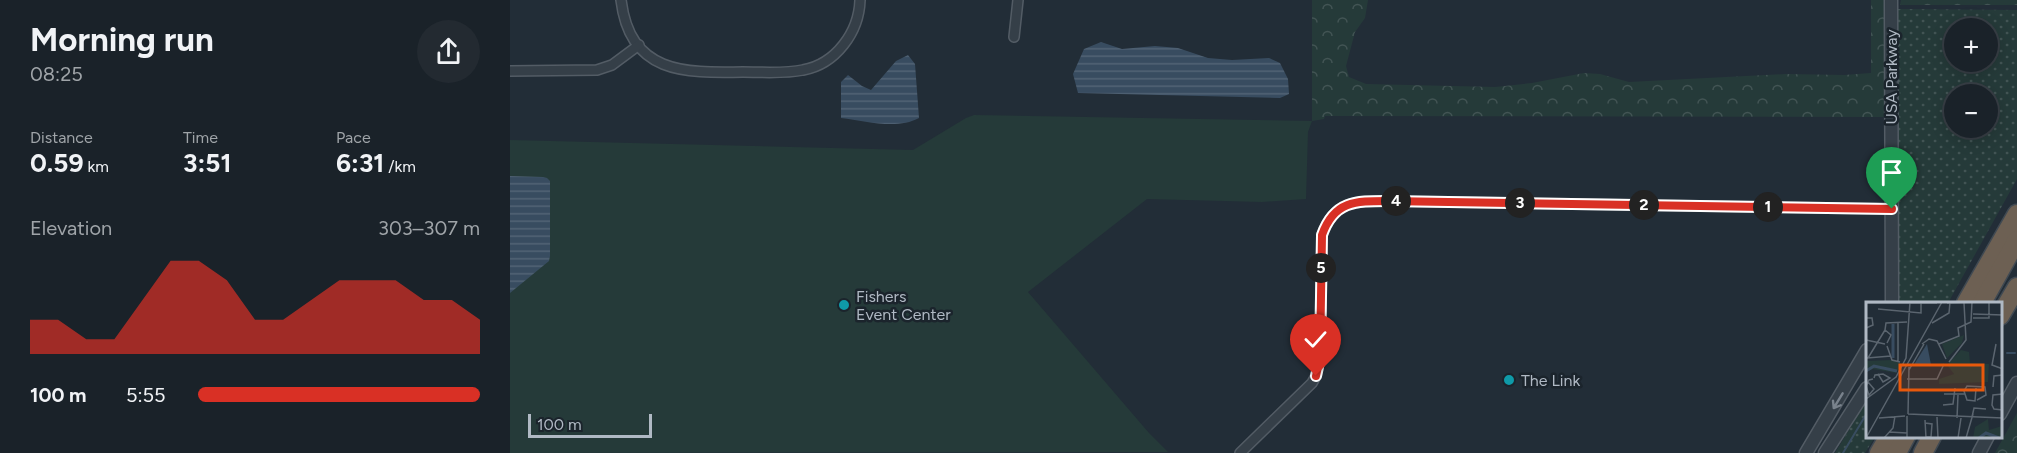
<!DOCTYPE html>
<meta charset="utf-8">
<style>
:root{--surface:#1a2229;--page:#232a31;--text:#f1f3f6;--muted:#9fa4a8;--line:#383f46;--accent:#d93025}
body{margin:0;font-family:Figtree,sans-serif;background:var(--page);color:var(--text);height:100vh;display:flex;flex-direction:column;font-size:22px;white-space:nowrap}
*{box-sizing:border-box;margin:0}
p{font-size:20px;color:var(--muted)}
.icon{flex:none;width:33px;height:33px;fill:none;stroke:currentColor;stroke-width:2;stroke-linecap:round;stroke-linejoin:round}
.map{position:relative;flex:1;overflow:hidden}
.drawer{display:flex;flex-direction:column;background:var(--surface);width:510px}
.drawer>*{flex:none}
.fabs{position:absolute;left:1434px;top:18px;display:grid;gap:12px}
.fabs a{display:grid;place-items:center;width:54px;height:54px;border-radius:50%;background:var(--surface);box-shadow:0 3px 15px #0003,0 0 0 2px var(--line);font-size:30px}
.scale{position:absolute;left:18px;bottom:15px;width:124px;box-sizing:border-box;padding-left:6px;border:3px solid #b0b9c4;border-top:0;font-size:16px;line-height:21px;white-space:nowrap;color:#b0b9c4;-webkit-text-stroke:4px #1b242c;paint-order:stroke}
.pin{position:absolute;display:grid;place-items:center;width:51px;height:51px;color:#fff;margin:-62px -26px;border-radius:50% 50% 50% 0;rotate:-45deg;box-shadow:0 0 6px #0007}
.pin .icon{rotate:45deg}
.km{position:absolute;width:30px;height:30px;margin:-15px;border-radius:50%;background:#222;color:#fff;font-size:16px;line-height:30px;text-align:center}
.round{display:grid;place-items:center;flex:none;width:63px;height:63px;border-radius:32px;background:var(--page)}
.head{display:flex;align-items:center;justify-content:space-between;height:102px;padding:0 30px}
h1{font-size:33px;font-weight:700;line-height:45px}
.figures{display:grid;grid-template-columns:repeat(3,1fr);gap:9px;height:102px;padding:6px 30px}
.figures div{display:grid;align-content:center}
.figures b{font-size:26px;font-weight:700}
.figures small{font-size:16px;font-weight:400}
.figures p{font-size:16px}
.chart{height:168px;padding:12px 30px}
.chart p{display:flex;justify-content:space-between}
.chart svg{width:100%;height:108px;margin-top:6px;fill:var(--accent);opacity:.7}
ul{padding:0 30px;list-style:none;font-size:20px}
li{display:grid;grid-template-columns:96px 72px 1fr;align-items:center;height:45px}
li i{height:15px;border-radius:8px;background:var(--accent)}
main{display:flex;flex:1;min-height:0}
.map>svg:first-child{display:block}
</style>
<main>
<section class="drawer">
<div class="head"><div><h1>Morning run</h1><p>08:25</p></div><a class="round"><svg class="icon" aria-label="share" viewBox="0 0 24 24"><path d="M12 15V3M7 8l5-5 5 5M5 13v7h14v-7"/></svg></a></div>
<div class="figures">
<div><p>Distance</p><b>0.59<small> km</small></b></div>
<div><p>Time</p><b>3:51</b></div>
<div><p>Pace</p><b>6:31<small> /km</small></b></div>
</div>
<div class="chart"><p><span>Elevation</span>303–307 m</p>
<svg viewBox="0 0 160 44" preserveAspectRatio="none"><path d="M0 44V30L10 30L20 38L30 38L40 22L50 6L60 6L70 14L80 30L90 30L100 22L110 14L120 14L130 14L140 22L150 22L160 30V44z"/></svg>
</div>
<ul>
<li><b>100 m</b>5:55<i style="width:100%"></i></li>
</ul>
</section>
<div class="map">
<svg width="1507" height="453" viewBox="0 0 1507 453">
<defs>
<pattern id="grass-dots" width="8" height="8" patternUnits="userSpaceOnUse" patternTransform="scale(1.5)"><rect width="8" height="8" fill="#253a39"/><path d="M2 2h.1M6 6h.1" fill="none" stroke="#425454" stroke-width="1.8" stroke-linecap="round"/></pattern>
<pattern id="forest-crowns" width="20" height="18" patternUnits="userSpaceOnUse" patternTransform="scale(1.5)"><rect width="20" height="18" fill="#253a39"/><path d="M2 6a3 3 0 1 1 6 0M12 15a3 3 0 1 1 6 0" fill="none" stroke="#425454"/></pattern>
<pattern id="water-rules" width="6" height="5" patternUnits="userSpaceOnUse" patternTransform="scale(1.5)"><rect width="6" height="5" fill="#384c60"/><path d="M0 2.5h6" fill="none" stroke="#526475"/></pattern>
</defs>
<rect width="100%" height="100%" fill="#222d37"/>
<!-- grass -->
<g fill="url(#grass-dots)" fill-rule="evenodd">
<path d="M1387 9 1507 10V179L1438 303H1388ZM1444 28H1478V62H1444ZM1444 94H1478V128H1444Z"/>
<path d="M1357 400V436L1365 437 1355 453H1325Z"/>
</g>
<!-- forest -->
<g fill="url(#forest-crowns)">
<path d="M802 0H858L855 18 845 32 836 66 839 77 856 84 985 87 1022 83 1074 73 1090 74 1119 82 1276 74 1334 75 1361 73V0H1375V117L815 116 814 119 802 121Z"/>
<path d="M1391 0H1507V5H1390Z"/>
<path d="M1507 413V453H1485Z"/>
</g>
<!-- pitch -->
<path fill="#253a39" d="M464 115 802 121 798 132 796 199 752 202 637 199 518 292 639 433 658 452 0 453V140L403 150 456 118Z"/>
<!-- water -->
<g fill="url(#water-rules)">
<path d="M591 42 612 49 645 46 668 48 698 58 722 60 759 58 770 63 778 79 779 94 770 98 568 93 563 74 574 49Z"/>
<path d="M398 55 405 64 409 118C387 130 356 121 331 118V82L338 75 352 86 361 90 386 61Z"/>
<path d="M0 176 33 177 37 178 40 181V256L39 261 0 293Z"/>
</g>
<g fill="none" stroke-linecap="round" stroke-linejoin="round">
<!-- stream -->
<g stroke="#384c60" stroke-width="2">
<path d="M1497 353H1505"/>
<path d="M1333 453 1357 413"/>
</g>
<defs>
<g id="minor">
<path d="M111 0C120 74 174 73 233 72 253 72 274 74 293 70 326 64 349 32 350 0"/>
<path d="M504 37 508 0"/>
<path d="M0 71 87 70 102 65 129 45"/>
<path d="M730 453 802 383 806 376 810 358 812 235C824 201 845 201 877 201L1382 209"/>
</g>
<g id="tertiary">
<path d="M1381 0 1382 303"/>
<path d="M1490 414 1507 383"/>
<path d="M1296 453 1357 350"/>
<path d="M1315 453 1357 388"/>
<path d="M1469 453 1478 436"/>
</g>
<g id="motorway">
<path d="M1456 303 1507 214"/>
<path d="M1472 303 1507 240"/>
<path d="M1490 316 1507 287"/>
<path d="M1369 453 1379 436"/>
<path d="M1387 453 1396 436"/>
<path d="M1413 453 1422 436"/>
</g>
</defs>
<!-- minor casing -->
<use href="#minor" stroke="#535c65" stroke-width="12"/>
<!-- tertiary casing -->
<use href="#tertiary" stroke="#535c65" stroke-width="15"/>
<!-- motorway casing -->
<use href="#motorway" stroke="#404952" stroke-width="21"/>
<!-- minor -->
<use href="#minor" stroke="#353f48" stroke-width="9"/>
<!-- tertiary -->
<use href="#tertiary" stroke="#353f48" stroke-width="12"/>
<!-- motorway -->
<use href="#motorway" stroke="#6d6053" stroke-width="18"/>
</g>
<!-- one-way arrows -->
<defs><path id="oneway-shaft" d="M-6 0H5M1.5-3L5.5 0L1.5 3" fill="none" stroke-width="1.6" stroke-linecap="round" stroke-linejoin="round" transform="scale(1.5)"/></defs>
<use stroke="#79828c" href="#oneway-shaft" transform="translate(1328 401) rotate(121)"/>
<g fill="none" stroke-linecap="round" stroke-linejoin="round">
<defs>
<path id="route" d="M806 376 810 358 812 235C824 201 845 201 877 201L1382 209"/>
</defs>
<!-- route casing -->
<use href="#route" stroke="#fff" stroke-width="12"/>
<!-- route -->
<use href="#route" stroke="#d93025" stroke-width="8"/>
</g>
<!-- markers -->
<g fill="#0f9aa8" stroke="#1b242c" stroke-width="2">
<circle cx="334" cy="305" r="6"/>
<circle cx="999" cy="380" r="6"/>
</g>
<g text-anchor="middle" stroke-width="5" stroke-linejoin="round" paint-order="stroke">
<!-- street labels -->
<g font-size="16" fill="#b0b9c4" stroke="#1b242c">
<text transform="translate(1381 77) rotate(-90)" y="6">USA Parkway</text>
</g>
<!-- poi labels -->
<g font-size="16" fill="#b0b9c4" stroke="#1b242c" text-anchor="start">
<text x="346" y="302">Fishers<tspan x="346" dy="18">Event Center</tspan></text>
<text x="1011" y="386">The Link</text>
</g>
</g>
<!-- overview -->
<g transform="translate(1356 302)">
<rect width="136" height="136" fill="#222d37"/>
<path d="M98 33 96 41 81 56 76 42Z" fill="#253a39"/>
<path d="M26 58 36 62 30 71 7 67 0 70 1 59ZM122 117 123 128 136 124V136H107L109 125Z" fill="#253a39"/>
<path d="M95 48 103 50 104 61 123 62 122 80 73 82V77L88 72 81 63Z" fill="#253a39"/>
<path d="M61 42 65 63H48L49 61Z" fill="#384c60"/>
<path fill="none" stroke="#384c60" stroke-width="3" d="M27 22V56M0 69 8 64 31 69M113 136 120 131 133 136"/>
<path fill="none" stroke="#5b656f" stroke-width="1.5" d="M0 1H71M81 1 113 0M12 7 55 11V0M107 12 137 13M0 16H6L7 23 0 26M107 16H123V0M66 21 83 11 84 0M0 38 19 42M21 41 25 33 19 28 20 21 41 20M56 42 63 37 71 39 80 57M73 42 93 34 92 26 105 20 106 0M130 42 126 63 137 67M21 44 26 58 34 60M1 56 25 54M2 56 19 28M32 60V20M83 60 100 38 98 1M43 68 58 42M8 76 9 73 17 72 24 76 17 80 12 72M41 77H71L78 62M2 80 8 87 3 93 0 84 3 78 7 77M127 85 128 74 137 73M110 86 109 99 101 98 98 89 101 84 119 85 120 93 111 98M78 92H99M137 92 127 93 126 103 128 107 137 108M0 97 30 75 40 56 44 0M77 103 87 102 89 86M42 112 43 65M42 112 137 116M71 115 72 136M106 115 108 106 120 107M13 116 39 114M91 116 92 93M59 118 60 136M59 121 66 122 65 135H60M23 130 41 131M0 136 76 0M18 136 27 126 29 114M41 136V114M92 136 95 116M100 136 107 112"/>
<path fill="#e8590c" fill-opacity="0.15" stroke="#e8590c" stroke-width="3" d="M34 63H117V88H34Z"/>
<rect width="136" height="136" fill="none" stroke="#b0b9c4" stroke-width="3"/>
</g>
</svg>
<div class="fabs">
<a>+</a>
<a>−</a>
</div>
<div class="scale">100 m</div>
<div class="pin" style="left:1382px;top:209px;background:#1e9e55"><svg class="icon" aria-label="arrive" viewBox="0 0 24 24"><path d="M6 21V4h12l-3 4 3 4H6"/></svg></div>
<div class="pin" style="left:806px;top:376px;background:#d93025"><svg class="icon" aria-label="check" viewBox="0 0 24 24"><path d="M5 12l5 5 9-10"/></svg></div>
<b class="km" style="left:1258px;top:207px">1</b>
<b class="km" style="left:1134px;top:205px">2</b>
<b class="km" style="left:1010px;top:203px">3</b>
<b class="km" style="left:886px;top:201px">4</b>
<b class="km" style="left:811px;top:268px">5</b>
</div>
</main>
